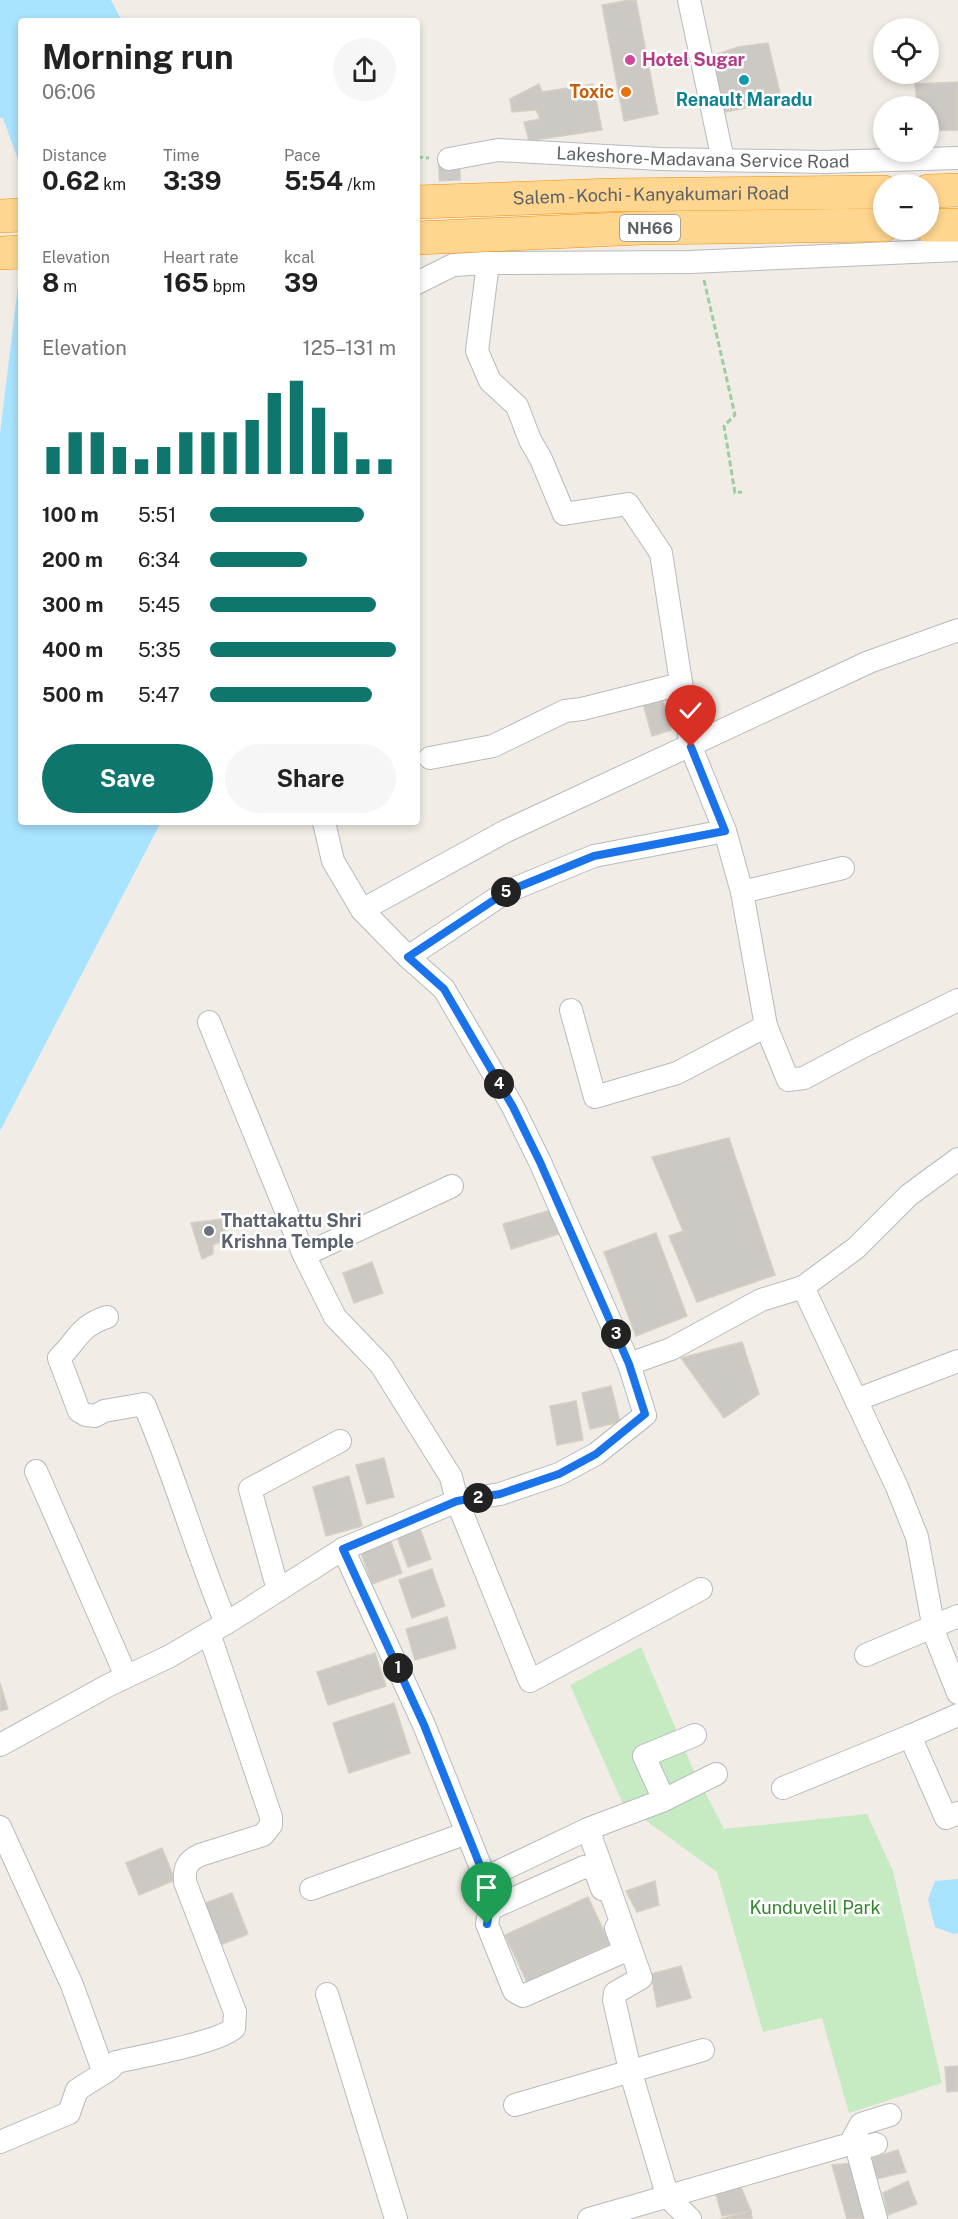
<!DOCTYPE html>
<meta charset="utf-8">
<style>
:root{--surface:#fff;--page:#f6f6f6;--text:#222;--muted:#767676;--accent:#0f766e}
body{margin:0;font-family:"Public Sans",sans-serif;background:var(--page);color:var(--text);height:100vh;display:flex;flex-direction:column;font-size:22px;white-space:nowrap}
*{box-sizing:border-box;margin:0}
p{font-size:20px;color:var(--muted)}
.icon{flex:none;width:33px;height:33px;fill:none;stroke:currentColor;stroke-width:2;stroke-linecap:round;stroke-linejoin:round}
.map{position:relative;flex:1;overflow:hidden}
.sheet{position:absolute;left:18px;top:18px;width:402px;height:807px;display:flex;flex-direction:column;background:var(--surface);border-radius:6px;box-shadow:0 3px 9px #0003}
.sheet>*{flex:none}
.fabs{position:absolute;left:873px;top:18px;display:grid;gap:12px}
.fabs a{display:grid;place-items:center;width:66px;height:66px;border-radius:50%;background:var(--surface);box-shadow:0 3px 9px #0003;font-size:30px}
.pin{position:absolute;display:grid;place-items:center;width:51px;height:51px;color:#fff;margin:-62px -26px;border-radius:50% 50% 50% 0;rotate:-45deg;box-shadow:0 0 6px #0007}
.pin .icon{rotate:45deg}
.km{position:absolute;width:30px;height:30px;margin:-15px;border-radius:50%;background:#222;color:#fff;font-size:16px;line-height:30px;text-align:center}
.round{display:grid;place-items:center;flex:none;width:63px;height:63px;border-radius:32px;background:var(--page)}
.summary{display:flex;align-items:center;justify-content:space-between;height:102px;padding:0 24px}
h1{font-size:33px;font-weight:700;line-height:45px}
.stats{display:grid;grid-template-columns:repeat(3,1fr);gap:9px;height:102px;padding:6px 24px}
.stats div{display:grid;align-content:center}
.stats b{font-size:26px;font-weight:700}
.stats small{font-size:16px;font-weight:400}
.stats p{font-size:16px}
.chart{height:168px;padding:12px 24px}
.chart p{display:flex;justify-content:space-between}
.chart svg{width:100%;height:108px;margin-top:6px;stroke:var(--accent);stroke-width:6}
.primary-button{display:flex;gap:12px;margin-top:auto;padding:12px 24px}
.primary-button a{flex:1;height:69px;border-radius:36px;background:var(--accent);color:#fff;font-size:24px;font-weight:700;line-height:69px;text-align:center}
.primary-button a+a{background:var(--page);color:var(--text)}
ul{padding:0 24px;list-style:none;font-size:20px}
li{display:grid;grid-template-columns:96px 72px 1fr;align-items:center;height:45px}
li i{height:15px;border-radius:8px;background:var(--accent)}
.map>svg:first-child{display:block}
</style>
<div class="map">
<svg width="958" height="2219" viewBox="0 0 958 2219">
<rect width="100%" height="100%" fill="#f1ede6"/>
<!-- green -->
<path fill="#c6eac2" d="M641 1647 693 1769 724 1829 867 1814 893 1871 942 2083 849 2113 822 2018 763 2032 717 1872 623 1804 570 1685Z"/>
<!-- water -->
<g fill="#a8e3ff">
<path d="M0 0H111L122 21H21V168L3 118H0Z"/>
<path d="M21 261V822H161L0 1131V434Z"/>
<path d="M958 1879V1933L954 1934 935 1927 928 1899 935 1881Z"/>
</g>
<!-- building -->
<g fill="#ccc8c3" stroke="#d6cfc4" stroke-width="1.5">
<path d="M629 0H636L658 114 624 121 602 5Z"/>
<path d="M768 43 782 101 720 113 706 58 738 47Z"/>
<path d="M958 82V130L928 131V106H917L915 84Z"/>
<path d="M539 84 542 92 593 84 602 130 529 141 524 122 540 119 536 110 512 112 510 99Z"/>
<path d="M661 695 671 730 652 736 642 700Z"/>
<path d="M729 1138 775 1275 697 1302 669 1236 683 1231 652 1157Z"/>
<path d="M555 1209 562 1233 511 1249 503 1224Z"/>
<path d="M221 1219 227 1239 213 1245V1254L202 1259 191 1223Z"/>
<path d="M656 1233 687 1316 636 1336 604 1252Z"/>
<path d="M372 1262 383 1293 354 1303 343 1273Z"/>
<path d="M742 1342 759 1394 724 1418 681 1358Z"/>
<path d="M611 1386 620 1422 590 1429 582 1393Z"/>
<path d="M576 1401 583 1440 557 1445 550 1406Z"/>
<path d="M384 1458 394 1497 367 1504 356 1465Z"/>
<path d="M349 1476 362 1526 326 1536 313 1487Z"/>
<path d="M419 1526 431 1559 408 1567 396 1534Z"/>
<path d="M390 1539 402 1573 372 1584 360 1550Z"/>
<path d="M432 1569 445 1606 412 1618 399 1580Z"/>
<path d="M447 1617 456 1648 415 1660 406 1629Z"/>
<path d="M375 1653 386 1686 328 1705 317 1672Z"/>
<path d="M0 1683 8 1709 0 1711Z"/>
<path d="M394 1703 410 1753 349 1773 333 1723Z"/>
<path d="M162 1848 175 1880 139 1895 126 1863Z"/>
<path d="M655 1881 659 1905 637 1912 626 1891Z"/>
<path d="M232 1893 248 1934 215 1947 200 1905Z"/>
<path d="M588 1897 610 1944 527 1982 505 1935Z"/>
<path d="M681 1966 691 1998 657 2007 651 1974Z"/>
<path d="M958 2066V2091L947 2092 945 2067Z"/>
<path d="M898 2150 906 2172 876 2179 872 2158Z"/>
<path d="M854 2163 872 2219H847L832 2165Z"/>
<path d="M908 2181 917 2204 888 2215 883 2193Z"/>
<path d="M741 2187 751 2211 722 2216 714 2188Z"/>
<path d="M751 2211 752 2219H720Z"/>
</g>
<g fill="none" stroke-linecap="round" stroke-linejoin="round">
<!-- minor-tunnel -->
<path stroke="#cccac6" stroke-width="22" stroke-dasharray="22 11" stroke-linecap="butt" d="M449 159 453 265"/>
<defs>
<g id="minor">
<path d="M689 0 723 160"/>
<path id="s1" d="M449 159 498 150 660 159 825 162 958 158"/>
<path d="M488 263 477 351 490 381 517 406 530 440 541 459 564 514 628 504 661 553 691 747 725 831 742 892 766 1026 788 1080 804 1078 862 1047 958 1000"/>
<path d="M417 283 453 265 488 263 690 262 958 250"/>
<path d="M430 758 493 746 565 711 582 709 681 684"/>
<path d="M324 822 333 861 362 910 408 957 444 989 513 1107 540 1162 629 1364"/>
<path d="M742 892 843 868"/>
<path d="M362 910 506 831 869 662 958 630"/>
<path d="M408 957 506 892 594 856 725 831"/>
<path d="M571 1010 595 1097 677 1073 766 1026"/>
<path d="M209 1022 304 1255 335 1317 381 1365 451 1477 457 1501 530 1681 701 1589"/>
<path d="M304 1255 452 1186"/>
<path d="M803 1287 897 1487 917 1537 935 1635 958 1693"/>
<path d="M107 1317C79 1326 78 1340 59 1358L79 1411 86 1415 95 1416 104 1411 144 1404C175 1476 196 1551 226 1623"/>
<path d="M856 1400 958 1361"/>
<path d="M36 1471 126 1676"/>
<path d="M343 1549 424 1725 485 1878 588 1829 641 1978 615 1993 614 2000 630 2070 666 2191 673 2202 690 2219"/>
<path d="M278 1590 250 1489 340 1441"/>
<path d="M866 1655 958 1616"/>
<path d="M910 1736 958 1715"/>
<path d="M0 1745 109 1685 170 1656 233 1619 343 1549 457 1501 500 1494 559 1474 596 1454 645 1415 629 1364 671 1349 761 1300 803 1287 856 1248 909 1195 958 1159"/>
<path d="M783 1788 910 1736 946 1818 958 1813"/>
<path d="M664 1800 644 1756 695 1735"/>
<path d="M0 1827 72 1985 104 2073"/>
<path d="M588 1829 664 1800 716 1774"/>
<path d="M485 1878 492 1898 487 1924 514 1991 523 1996 618 1954 623 1947 616 1928"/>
<path d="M311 1889 467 1833"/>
<path d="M490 1909 584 1867 595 1870 602 1889"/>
<path d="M327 1994 396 2219"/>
<path d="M515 2105 703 2050"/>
<path d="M0 2142 69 2113 77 2090 110 2069 116 2062C141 2056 218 2043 234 2028L235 2012 185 1882C184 1868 187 1861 200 1855L263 1835 271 1825V1817L209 1633"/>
<path d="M589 2219 850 2144 861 2124 890 2115"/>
<path d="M876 2219 857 2149 876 2144"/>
</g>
<g id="highway">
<path d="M928 191 958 190"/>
<path id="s2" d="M417 202 612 195 884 192"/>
<path d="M0 216 21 215"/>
<path d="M928 225H958"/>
<path d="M417 238 642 228 884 225"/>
<path d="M0 253 21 252"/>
</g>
</defs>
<!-- minor casing -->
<use href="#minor" stroke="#b7babe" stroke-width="24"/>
<!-- highway casing -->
<use href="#highway" stroke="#f78d00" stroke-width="34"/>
<!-- path -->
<g stroke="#9ccea4" stroke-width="3" stroke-dasharray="6 3" stroke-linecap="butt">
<path d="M417 157 429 158"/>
<path d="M704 280 735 415 724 426 735 493 742 492"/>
</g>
<!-- minor -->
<use href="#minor" stroke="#fff" stroke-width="22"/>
<!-- highway -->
<use href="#highway" stroke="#ffd68f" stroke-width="33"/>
</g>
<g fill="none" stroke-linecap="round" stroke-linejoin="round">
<defs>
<path id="route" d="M487 1924 492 1898 485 1878 424 1725 343 1549 457 1501 500 1494 559 1474 596 1454 645 1414 629 1364 540 1162 513 1107 444 989 408 957 506 892 594 856 725 831 691 747"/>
</defs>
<!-- route casing -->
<use href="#route" stroke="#fff" stroke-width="12"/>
<!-- route -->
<use href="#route" stroke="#1a73e8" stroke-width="8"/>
</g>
<!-- markers -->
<circle fill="#d1479c" stroke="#fff" stroke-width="2" cx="630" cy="60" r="6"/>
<circle fill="#0f9aa8" stroke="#fff" stroke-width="2" cx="744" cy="80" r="6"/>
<circle fill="#e8710a" stroke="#fff" stroke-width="2" cx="626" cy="92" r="6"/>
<circle fill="#6b7280" stroke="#fff" stroke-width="2" cx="209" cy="1231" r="6"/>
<g text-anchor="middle" stroke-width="5" stroke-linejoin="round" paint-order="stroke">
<!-- shield labels -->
<rect fill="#fff" stroke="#8e9295" stroke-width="1.5" x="620" y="215" width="60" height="26" rx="4.5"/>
<g font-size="16" font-weight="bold" fill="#5e6368">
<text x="650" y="234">NH66</text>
</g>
<!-- hotel labels -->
<g font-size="18" font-weight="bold" fill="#b23c85" stroke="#fff" text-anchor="start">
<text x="642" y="66">Hotel Sugar</text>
</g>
<!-- food labels -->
<g font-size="18" font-weight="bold" fill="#c56008" stroke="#fff" text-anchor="end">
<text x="614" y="98">Toxic</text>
</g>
<!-- culture labels -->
<g font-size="18" font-weight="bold" fill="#0d838f" stroke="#fff">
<text x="744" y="106">Renault Maradu</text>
</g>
<!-- street labels -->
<g font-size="18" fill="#5e6368" stroke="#fff">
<text dy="6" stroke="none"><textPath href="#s1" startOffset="255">Lakeshore-Madavana Service Road</textPath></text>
<text dy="6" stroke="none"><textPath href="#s2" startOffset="234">Salem - Kochi - Kanyakumari Road</textPath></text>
</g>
<!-- worship labels -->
<g font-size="18" font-weight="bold" fill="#5b616d" stroke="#fff" text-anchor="start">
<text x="221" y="1227">Thattakattu Shri<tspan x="221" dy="21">Krishna Temple</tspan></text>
</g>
<!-- park labels -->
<g font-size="18" fill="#35852f" stroke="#fff">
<text x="815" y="1914">Kunduvelil Park</text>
</g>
</g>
</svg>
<div class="fabs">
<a><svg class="icon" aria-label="locate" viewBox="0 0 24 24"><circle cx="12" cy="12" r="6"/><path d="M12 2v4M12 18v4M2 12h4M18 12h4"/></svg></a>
<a>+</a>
<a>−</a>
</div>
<div class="pin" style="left:487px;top:1924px;background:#1e9e55"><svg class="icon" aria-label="arrive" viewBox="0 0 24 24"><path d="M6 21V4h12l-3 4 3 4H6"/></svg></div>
<div class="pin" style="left:691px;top:747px;background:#d93025"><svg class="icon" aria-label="check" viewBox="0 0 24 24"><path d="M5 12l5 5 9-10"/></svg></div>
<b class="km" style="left:398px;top:1668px">1</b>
<b class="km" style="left:478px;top:1498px">2</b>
<b class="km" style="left:616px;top:1334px">3</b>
<b class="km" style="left:499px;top:1084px">4</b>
<b class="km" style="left:506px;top:892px">5</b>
<section class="sheet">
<div class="summary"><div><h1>Morning run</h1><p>06:06</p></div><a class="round"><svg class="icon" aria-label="share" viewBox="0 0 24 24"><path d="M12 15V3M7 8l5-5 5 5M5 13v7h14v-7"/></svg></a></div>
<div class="stats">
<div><p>Distance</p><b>0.62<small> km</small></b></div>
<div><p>Time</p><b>3:39</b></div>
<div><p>Pace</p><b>5:54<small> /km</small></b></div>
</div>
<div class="stats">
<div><p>Elevation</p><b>8<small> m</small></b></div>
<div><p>Heart rate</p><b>165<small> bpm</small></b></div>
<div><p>kcal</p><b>39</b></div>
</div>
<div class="chart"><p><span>Elevation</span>125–131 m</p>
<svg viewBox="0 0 160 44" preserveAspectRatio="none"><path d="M5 44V33M15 44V27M25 44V27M35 44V33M45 44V38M55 44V33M65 44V27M75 44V27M85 44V27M95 44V22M105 44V11M115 44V6M125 44V17M135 44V27M145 44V38M155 44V38"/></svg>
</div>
<ul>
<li><b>100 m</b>5:51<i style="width:83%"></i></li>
<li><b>200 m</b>6:34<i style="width:52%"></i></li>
<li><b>300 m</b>5:45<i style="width:89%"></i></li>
<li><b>400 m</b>5:35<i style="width:100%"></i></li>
<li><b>500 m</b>5:47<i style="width:87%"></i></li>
</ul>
<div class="primary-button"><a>Save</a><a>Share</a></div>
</section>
</div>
